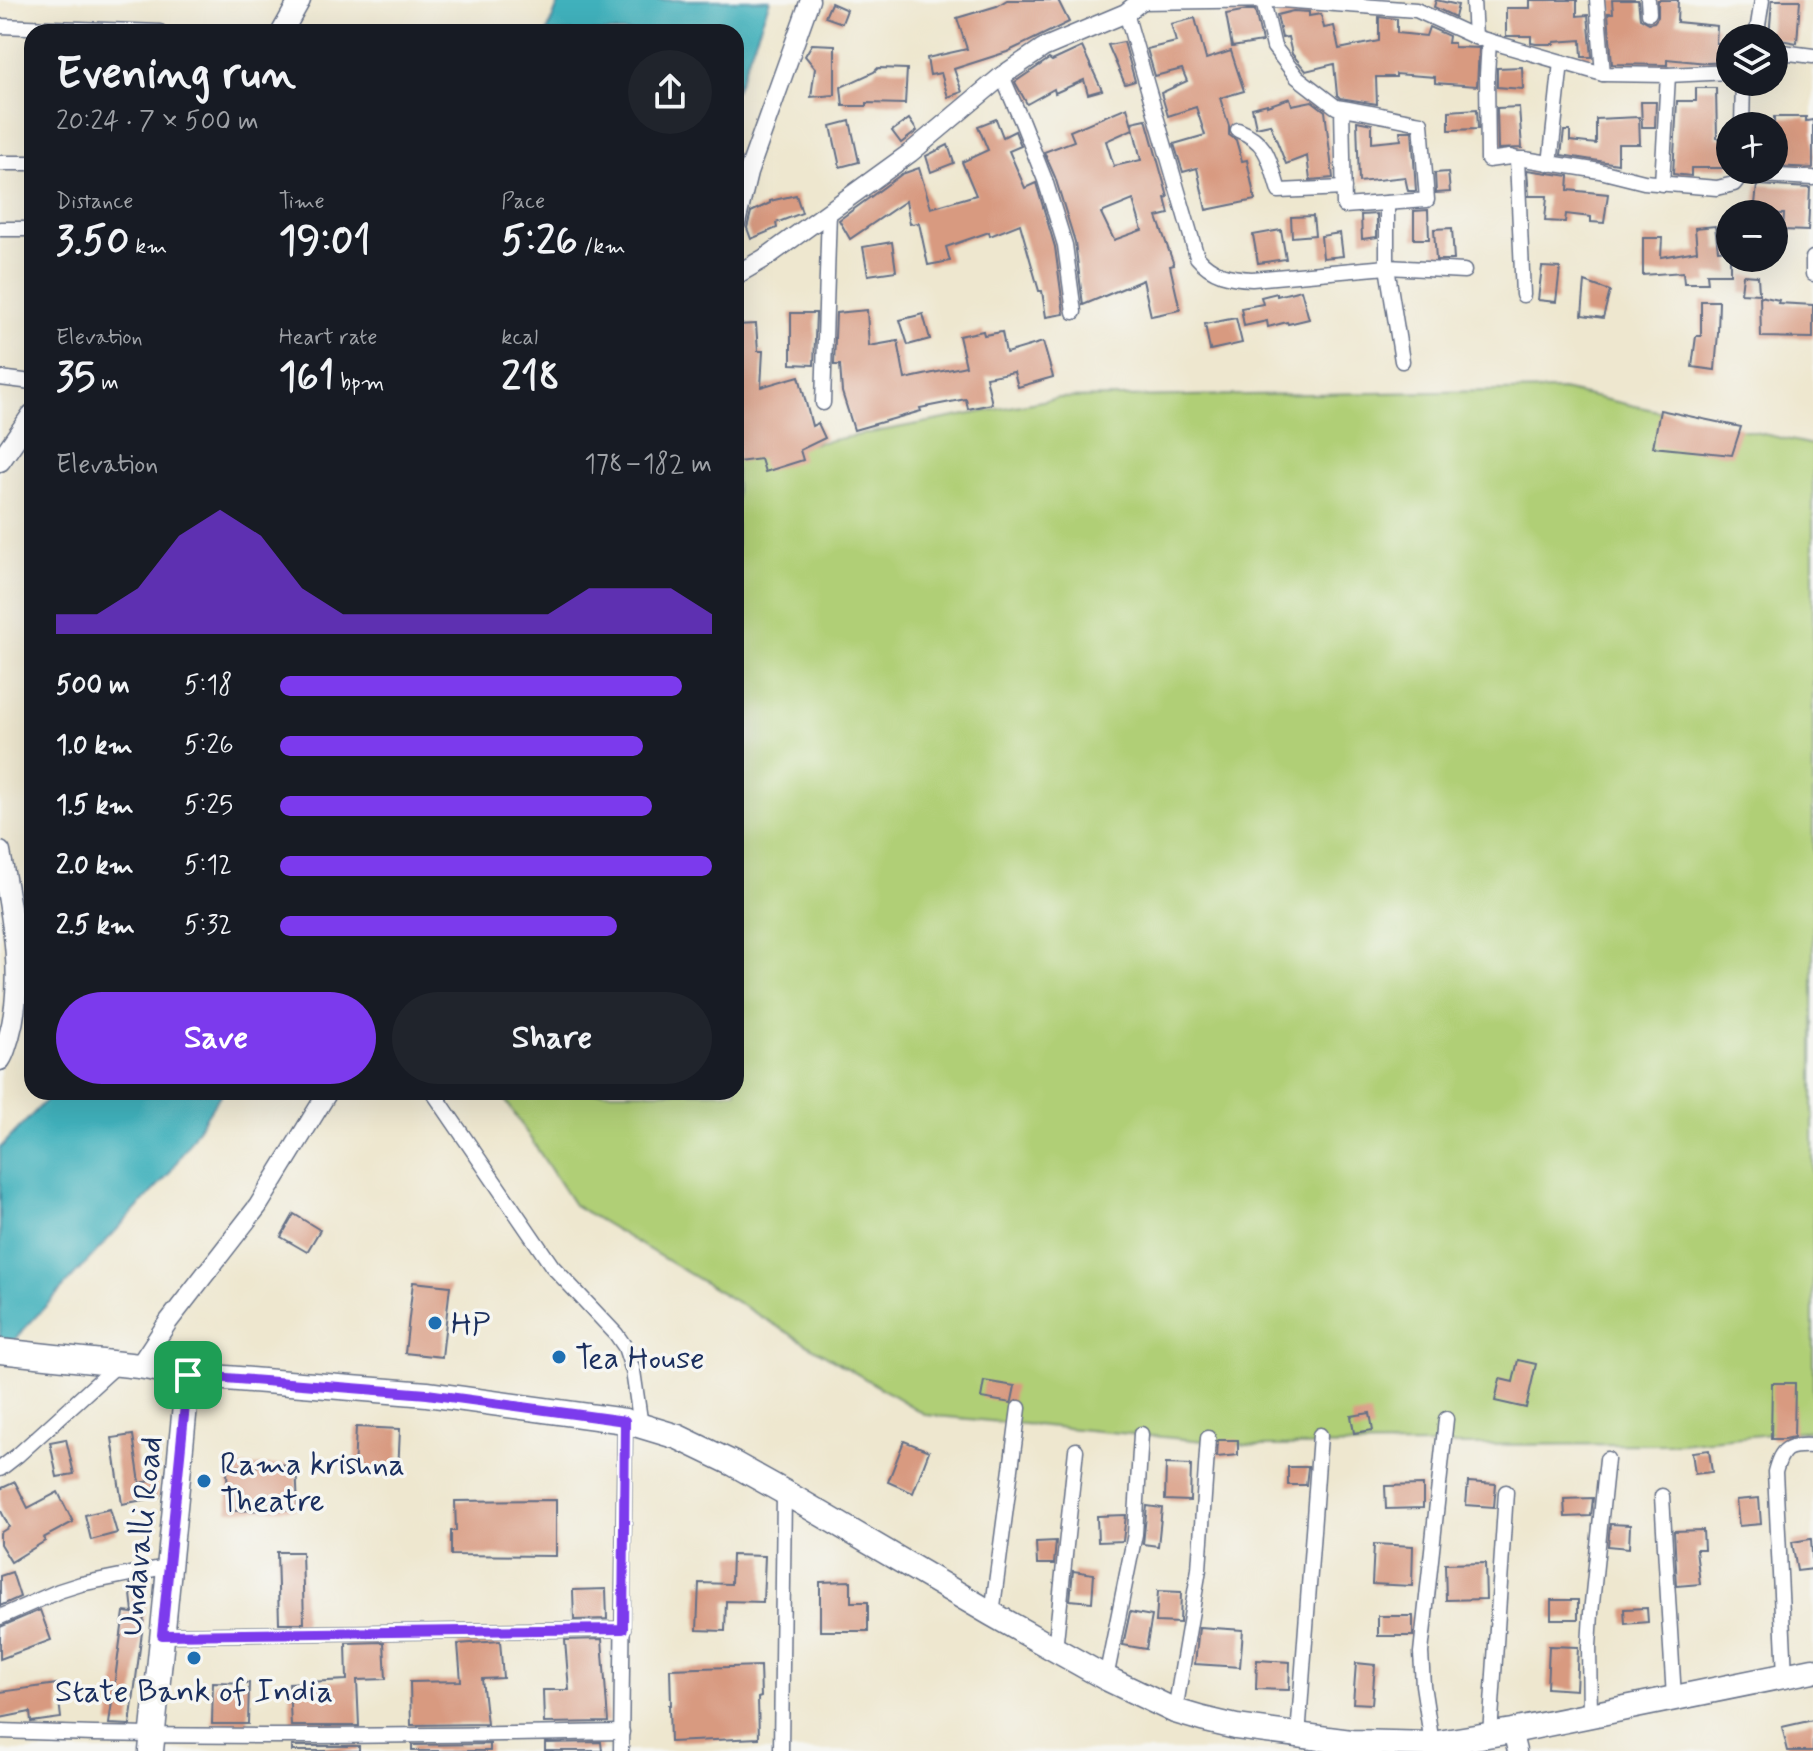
<!DOCTYPE html>
<meta charset="utf-8">
<style>
:root{--surface:#171b24;--page:#20242c;--text:#f1f3f6;--muted:#9ea1a6;--accent:#7c3aed}
body{margin:0;font-family:Mynerve,sans-serif;background:var(--page);color:var(--text);height:100vh;display:flex;flex-direction:column;font-size:30px;white-space:nowrap}
*{box-sizing:border-box;margin:0}
p{font-size:26px;color:var(--muted)}
.icon{flex:none;width:44px;height:44px;fill:none;stroke:currentColor;stroke-width:2;stroke-linecap:round;stroke-linejoin:round}
.map{position:relative;flex:1;overflow:hidden}
.side{position:absolute;left:24px;top:24px;width:720px;height:1076px;display:flex;flex-direction:column;background:var(--surface);border-radius:24px;box-shadow:0 8px 32px #0002}
.side>*{flex:none}
.tools{position:absolute;left:1716px;top:24px;display:grid;gap:16px}
.tools a{display:grid;place-items:center;width:72px;height:72px;border-radius:50%;background:var(--surface);box-shadow:0 8px 32px #0002;font-size:40px}
.pin{position:absolute;display:grid;place-items:center;width:68px;height:68px;color:#fff;margin:-34px;border-radius:16px;box-shadow:0 4px 12px #0006}
.round{display:grid;place-items:center;flex:none;width:84px;height:84px;border-radius:42px;background:var(--page)}
.head{display:flex;align-items:center;justify-content:space-between;height:136px;padding:0 32px}
h1{font-size:44px;font-weight:800;line-height:60px}
.metrics{display:grid;grid-template-columns:repeat(3,1fr);gap:12px;height:136px;padding:8px 32px}
.metrics div{display:grid;align-content:center}
.metrics b{font-size:40px;font-weight:800}
.metrics small{font-size:22px;font-weight:400}
.metrics p{font-size:22px}
.chart{height:224px;padding:16px 32px}
.chart p{display:flex;justify-content:space-between}
.chart svg{width:100%;height:144px;margin-top:8px;fill:var(--accent);opacity:.7}
.action{display:flex;gap:16px;margin-top:auto;padding:16px 32px}
.action a{flex:1;height:92px;border-radius:48px;background:var(--accent);color:#fff;font-size:32px;font-weight:800;line-height:92px;text-align:center}
.action a+a{background:var(--page);color:var(--text)}
ul{padding:0 32px;list-style:none;font-size:26px}
li{display:grid;grid-template-columns:128px 96px 1fr;align-items:center;height:60px}
li i{height:20px;border-radius:10px;background:var(--accent)}
.map>svg:first-child{display:block}
</style>
<div class="map">
<svg width="1813" height="1751" viewBox="0 0 1813 1751">
<rect width="100%" height="100%" fill="#f6f6f2"/>
<filter id="ink" filterUnits="userSpaceOnUse"><feTurbulence type="fractalNoise" baseFrequency=".0125" numOctaves="2"/><feDisplacementMap in="SourceGraphic" scale="16" xChannelSelector="R" yChannelSelector="G"/><feConvolveMatrix kernelMatrix="1 2 1 2 8 2 1 2 1" color-interpolation-filters="sRGB"/></filter>
<filter id="wash" filterUnits="userSpaceOnUse"><feTurbulence type="fractalNoise" baseFrequency=".006" numOctaves="4" result="noise"/><feDisplacementMap in="SourceGraphic" scale="32" xChannelSelector="R" yChannelSelector="G"/><feGaussianBlur stdDeviation="1.8" result="paint"/><feColorMatrix in="noise" values="0 0 0 0 0 0 0 0 0 0 0 0 0 0 0 0 0 1.4 0 .05"/><feComposite in="paint" operator="in"/></filter>
<g filter="url(#wash)">
<rect width="100%" height="100%" fill="#eee7cf"/>
<!-- green -->
<path fill="#b0cf76" stroke="#667f6a" stroke-width="2" d="M1562 390 1813 445V1430L1669 1444 1258 1446 926 1415 574 1205 500 1092H736V458L1058 398Z"/>
<!-- water -->
<g fill="#41b1bc" stroke="#2e708d" stroke-width="2">
<path d="M560 0H770L736 91V32H547Z"/>
<path d="M54 1092H222L169 1174 0 1355V1148Z"/>
</g>
<g id="blocks">
<!-- building -->
<g fill="#d89a80" fill-rule="evenodd">
<path d="M1007 0H1058L1069 22 1007 52 954 69 962 92 948 97 941 73 930 75 927 58 967 49 957 18 997 6Z"/>
<path d="M1436 0 1458 5 1455 17 1434 7Z"/>
<path d="M1530 0H1577V16L1588 15 1592 57H1582L1581 40 1554 42V44H1536L1531 43V36H1506V8H1530Z"/>
<path d="M1612 0H1638L1640 18 1649 23 1654 22 1658 17V0H1678L1677 22 1717 26 1716 43H1730V62L1707 63 1667 59V65L1612 64 1608 13H1613Z"/>
<path d="M1772 0H1800L1797 43 1769 38Z"/>
<path d="M831 3 847 10 842 23 825 17Z"/>
<path d="M1247 10H1255L1262 42 1232 47 1226 14Z"/>
<path d="M1293 11 1309 12V16L1321 14 1324 28 1334 26 1339 49 1379 41V17L1397 19V33L1426 36 1429 27 1449 36 1448 43H1454V47L1479 48 1477 86 1435 83V77L1396 74V77H1376L1377 104 1340 98 1337 95 1334 64 1306 71 1292 54 1288 37 1282 38 1277 15Z"/>
<path d="M1195 18 1206 59 1231 51 1244 91 1220 98 1229 126V135L1236 140 1242 161 1247 160 1255 200 1206 210 1197 168 1183 172 1174 144 1205 135 1196 107 1168 116 1161 93 1187 81 1182 69 1155 76 1147 49 1176 42 1171 24Z"/>
<path d="M1124 42 1135 81 1125 84 1108 45Z"/>
<path d="M812 44 835 45V95L811 97 815 68 805 56Z"/>
<path d="M1082 47 1102 90 1088 94 1084 80 1055 93 1054 89 1027 104 1015 82 1049 59 1052 61Z"/>
<path d="M1522 67 1523 89 1497 87V68Z"/>
<path d="M878 68 907 69 905 104 867 103V106H843L841 87 874 72Z"/>
<path d="M1696 88H1716L1717 138H1730V168H1691V176L1673 174 1677 101H1696Z"/>
<path d="M1290 98 1292 105 1312 101 1325 111 1333 178 1310 180 1307 156 1286 164 1270 124 1256 127 1252 108 1267 104V106Z"/>
<path d="M1641 102H1656L1655 127H1642Z"/>
<path d="M1127 107 1133 129 1106 141 1114 166 1141 160 1132 122 1146 119 1168 197 1165 198 1169 214 1157 217 1174 265 1170 266 1180 310 1151 316 1143 280 1083 305 1075 242 1055 177 1044 152 1074 141 1070 131ZM1133 200 1142 230 1114 240 1101 213Z"/>
<path d="M1519 107 1522 148 1498 149 1497 108Z"/>
<path d="M1477 109 1478 129 1449 130V111Z"/>
<path d="M1639 117 1640 144H1618V164L1561 155 1564 131H1570V141L1596 144V119Z"/>
<path d="M1774 117H1806V121L1813 120V168L1774 166Z"/>
<path d="M909 119 917 131 901 143 892 131Z"/>
<path d="M996 119 1003 137 1015 131 1021 146 1009 151 1025 188 1036 183 1055 247 1064 314 1046 317 1042 291H1039L1020 224 990 236 989 232 946 247 950 261 928 265 919 223 910 224 906 201 850 239 839 220 902 174 919 168 931 208 976 195 962 162 988 150 978 126Z"/>
<path d="M850 121 859 162 840 167 831 126Z"/>
<path d="M1357 121 1372 124V143L1401 140 1400 131H1412L1416 191H1408L1405 177 1359 182Z"/>
<path d="M948 145 954 163 931 172 926 156Z"/>
<path d="M1527 170 1569 176 1568 190 1608 194 1604 223 1591 222V217L1566 214 1565 222 1545 221 1547 196H1529Z"/>
<path d="M1448 172 1450 192 1436 193 1435 173Z"/>
<path d="M1757 185 1810 188 1808 231 1783 230 1784 214H1754Z"/>
<path d="M796 195 802 213 776 223 777 228 751 239 747 228 751 212 770 203V201Z"/>
<path d="M1428 210 1429 239H1414V211Z"/>
<path d="M1377 214V237L1362 239 1361 215Z"/>
<path d="M1313 216 1315 235 1292 237 1291 217Z"/>
<path d="M1715 226 1718 250 1730 249V274H1707L1708 283H1684L1683 272 1643 275V238H1662L1661 257 1697 251 1695 228Z"/>
<path d="M1452 228 1454 260H1436L1434 229Z"/>
<path d="M1281 230 1286 259 1258 263 1253 235Z"/>
<path d="M1340 233 1343 256 1323 258 1321 236Z"/>
<path d="M892 242 896 271 868 275 863 247Z"/>
<path d="M1542 267 1560 268 1556 302 1538 300Z"/>
<path d="M1743 275 1758 276 1759 294 1741 293Z"/>
<path d="M1585 282 1610 291 1603 318 1582 315Z"/>
<path d="M1301 290 1309 319 1288 324 1287 322 1268 327 1267 321 1244 326 1241 308 1263 304 1261 297 1277 293V296Z"/>
<path d="M1760 296 1779 300 1778 303 1813 305V338L1761 337Z"/>
<path d="M1701 301H1719L1718 333 1715 370 1692 367 1696 336H1701Z"/>
<path d="M867 310 869 346 898 341 905 379 966 366 959 336 983 331 984 335 1002 332 1006 353 1043 342 1053 377 1018 387 1014 372 986 377 992 404 968 409 966 399 920 408 921 411 854 430 842 392 840 365H834L836 313Z"/>
<path d="M791 313H816L814 365 791 364Z"/>
<path d="M923 314 930 339 908 345 900 320Z"/>
<path d="M1236 318 1242 343 1210 350 1205 324Z"/>
<path d="M756 324 758 351H763L761 387 799 376 812 426 818 423 825 438 800 450 803 460 765 472 761 459 738 462 736 442V325Z"/>
<path d="M1660 410 1741 427 1732 455 1653 447Z"/>
<path d="M294 1214 320 1230 307 1252 281 1237Z"/>
<path d="M413 1282 450 1286 442 1357 405 1353Z"/>
<path d="M1518 1360 1536 1364 1526 1408 1495 1401 1500 1379 1513 1382Z"/>
<path d="M984 1381 1015 1386 1012 1401 1011 1403 981 1398Z"/>
<path d="M1772 1383H1795L1794 1437 1785 1439H1771Z"/>
<path d="M1370 1413 1373 1430 1354 1433 1351 1416Z"/>
<path d="M356 1427 400 1429 398 1474 354 1471Z"/>
<path d="M133 1435 140 1483 156 1480 159 1497 122 1504 112 1438Z"/>
<path d="M66 1439 74 1474 57 1477 50 1442Z"/>
<path d="M1218 1440H1238V1455L1217 1457Z"/>
<path d="M904 1441 929 1451 913 1493 888 1482Z"/>
<path d="M1709 1450 1712 1472 1695 1474 1692 1452Z"/>
<path d="M296 1464 298 1509 228 1511 227 1467Z"/>
<path d="M1166 1464 1191 1465 1190 1501 1165 1500Z"/>
<path d="M1288 1467H1308L1306 1485H1288Z"/>
<path d="M15 1482 28 1508 58 1492 73 1522 43 1538 45 1541 11 1562 0 1544V1533L9 1527 0 1509V1489Z"/>
<path d="M1468 1482 1496 1484 1494 1507 1466 1505Z"/>
<path d="M1423 1485V1508L1386 1509 1385 1486Z"/>
<path d="M1593 1498 1591 1516 1565 1517 1564 1499Z"/>
<path d="M1759 1498 1761 1524 1739 1526 1736 1500Z"/>
<path d="M556 1500V1556L451 1555V1531H456L455 1501Z"/>
<path d="M1147 1506 1162 1508 1158 1546 1143 1544Z"/>
<path d="M110 1509 117 1533 91 1540 85 1515Z"/>
<path d="M1126 1515 1123 1541 1098 1542 1097 1516Z"/>
<path d="M1610 1524 1630 1525 1629 1548 1608 1546Z"/>
<path d="M1703 1530 1704 1549H1696L1700 1584 1677 1586 1674 1531Z"/>
<path d="M1811 1539 1813 1569 1797 1571 1792 1542Z"/>
<path d="M1056 1541 1054 1564H1037L1036 1542Z"/>
<path d="M1374 1544 1413 1546 1412 1586 1372 1584Z"/>
<path d="M277 1552H302L304 1623H279Z"/>
<path d="M732 1555 765 1556 763 1602 726 1601 725 1631 697 1630 699 1583 731 1584Z"/>
<path d="M1485 1563 1486 1599 1446 1600 1445 1564Z"/>
<path d="M1073 1571 1094 1574 1092 1602 1070 1600Z"/>
<path d="M12 1572 20 1597 0 1606V1576Z"/>
<path d="M851 1581V1602H868V1631H820V1582Z"/>
<path d="M144 1582 146 1601 130 1725 109 1724 124 1612 133 1613 130 1584Z"/>
<path d="M606 1589 607 1619 574 1620 573 1590Z"/>
<path d="M1158 1591 1181 1592 1180 1623 1156 1622Z"/>
<rect x="1551" y="1600" width="27" height="19"/>
<path d="M1647 1608 1648 1622 1625 1624 1624 1609Z"/>
<path d="M40 1610 51 1640 0 1659V1627Z"/>
<path d="M1130 1612 1152 1616 1146 1649 1123 1645Z"/>
<rect x="1378" y="1616" width="35" height="20"/>
<path d="M1199 1627 1243 1630 1240 1667 1195 1664Z"/>
<path d="M602 1639 608 1722 544 1723 543 1690H569L565 1640Z"/>
<path d="M500 1641 503 1678 482 1679 487 1724 411 1725 410 1682 461 1681 458 1644Z"/>
<path d="M384 1642 386 1679 357 1680 359 1726H291L289 1683 347 1680 346 1643Z"/>
<path d="M1549 1646 1578 1647 1576 1690 1547 1688Z"/>
<path d="M1257 1660 1290 1662 1289 1690 1256 1689Z"/>
<path d="M1356 1663 1375 1665 1372 1704 1353 1703Z"/>
<path d="M760 1666 761 1697 758 1698 759 1738 670 1742 669 1705H671L670 1669Z"/>
<path d="M213 1682 249 1683 248 1724H212Z"/>
<path d="M57 1684 61 1718 31 1722 30 1712 0 1718V1692Z"/>
<path d="M1813 1720V1751H1788L1782 1727Z"/>
<path d="M601 1742 602 1751H545V1743Z"/>
<path d="M490 1744V1751H412V1745Z"/>
<rect x="292" y="1746" width="67" height="5"/>
</g>
</g>
</g>
<g filter="url(#ink)">
<use href="#blocks" fill-opacity="0" stroke="#656f86" stroke-width="2"/>
<g fill="none" stroke-linecap="round" stroke-linejoin="round">
<defs>
<g id="minor">
<path d="M1473 0 1475 37"/>
<path d="M1597 0 1603 74"/>
<path d="M1648 0 1649 13"/>
<path d="M1263 1 1274 47 1297 77 1336 107C1364 111 1393 118 1421 123L1427 200 1344 206 1342 108"/>
<path d="M1140 2 1281 0 1416 10 1475 37 1603 74 1668 75 1730 72"/>
<path d="M1126 13 1197 257C1212 275 1230 278 1252 279L1387 267 1464 271"/>
<path d="M0 26 160 32"/>
<path d="M1756 38 1762 0"/>
<path d="M1489 41 1487 75 1488 160 1510 157 1517 159H1524L1600 171 1644 182 1717 188 1734 184 1742 174 1813 178"/>
<path d="M1774 51 1813 56"/>
<path d="M1002 76 1022 122 1045 180 1065 245 1074 312"/>
<path d="M1742 126 1743 82"/>
<path d="M1238 130C1269 142 1270 163 1279 191L1344 188"/>
<path d="M1517 159 1523 295"/>
<path d="M0 163H32"/>
<path d="M1550 164 1561 62"/>
<path d="M1662 184 1668 75"/>
<path d="M1387 203V267L1402 361"/>
<path d="M0 229H32"/>
<path d="M1813 258V274"/>
<path d="M0 378 32 382"/>
<path d="M823 403 829 211"/>
<path d="M433 1092 552 1266 616 1334 625 1347 633 1371 641 1426"/>
<path d="M0 1469 18 1455 118 1364"/>
<path d="M1662 1496 1674 1698"/>
<path d="M992 1614 1019 1408"/>
<path d="M0 1617 59 1591 81 1584 170 1566"/>
<path d="M162 1635 623 1629"/>
<path d="M1055 1650 1076 1450"/>
<path d="M1785 1675 1775 1472C1782 1447 1787 1445 1813 1446"/>
<path d="M1106 1678 1135 1534 1141 1434"/>
<path d="M1175 1711 1199 1569 1208 1438"/>
<path d="M1590 1714 1589 1647 1591 1613 1607 1459"/>
<path d="M0 1731C207 1739 414 1736 622 1732"/>
<path d="M1490 1735 1506 1492"/>
<path d="M1298 1737 1320 1435"/>
<path d="M1432 1744 1423 1685 1421 1653 1446 1419"/>
<path d="M621 1751 625 1421"/>
<path d="M781 1751 784 1492"/>
</g>
<g id="tertiary">
<path d="M736 223 748 173 810 0"/>
<path d="M736 275 765 258 910 153 1002 76 1043 48 1126 13 1142 0"/>
<path d="M139 1366 168 1322 258 1206 328 1092"/>
<path d="M1512 1731 1517 1751"/>
</g>
<g id="secondary">
<path d="M282 32 300 0"/>
<path d="M0 461 32 415"/>
<path d="M0 852C11 911 26 977 9 1037 6 1045 5 1053 0 1060"/>
</g>
<g id="primary">
<path d="M0 1351 139 1366 188 1375 427 1394 625 1421 678 1437 734 1464 784 1492 992 1614 1106 1678 1175 1711 1202 1719 1236 1727 1351 1742 1432 1744 1512 1731 1813 1670"/>
<path d="M151 1751 188 1375"/>
</g>
</defs>
<!-- minor casing -->
<use href="#minor" stroke="#656f86" stroke-width="17"/>
<!-- tertiary casing -->
<use href="#tertiary" stroke="#656f86" stroke-width="21"/>
<!-- secondary casing -->
<use href="#secondary" stroke="#656f86" stroke-width="23"/>
<!-- primary casing -->
<use href="#primary" stroke="#656f86" stroke-width="27"/>
<!-- minor -->
<use href="#minor" stroke="#fff" stroke-width="14"/>
<!-- tertiary -->
<use href="#tertiary" stroke="#fff" stroke-width="18"/>
<!-- secondary -->
<use href="#secondary" stroke="#fff" stroke-width="20"/>
<!-- primary -->
<use href="#primary" stroke="#fff" stroke-width="24"/>
</g>
</g>
<g fill="none" stroke-linecap="round" stroke-linejoin="round" filter="url(#ink)">
<defs>
<path id="route" d="M188 1375 427 1394 625 1421 623 1629 162 1635Z"/>
</defs>
<!-- route casing -->
<use href="#route" stroke="#fff" stroke-width="16"/>
<!-- route -->
<use href="#route" stroke="#7c3aed" stroke-width="10"/>
</g>
<!-- markers -->
<g fill="#1f6fb2" stroke="#f6f6f2" stroke-width="3">
<circle cx="435" cy="1323" r="8"/>
<circle cx="559" cy="1357" r="8"/>
<circle cx="204" cy="1481" r="8"/>
<circle cx="194" cy="1658" r="8"/>
</g>
<g text-anchor="middle" stroke-width="7" stroke-linejoin="round" paint-order="stroke">
<!-- poi labels -->
<g font-size="32" fill="#1b2f5e" stroke="#f6f6f2" text-anchor="start">
<text x="451" y="1334">HP</text>
<text x="575" y="1368">Tea House</text>
<text x="220" y="1474">Rama krishna<tspan x="220" dy="37">Theatre</tspan></text>
<text x="194" y="1701" text-anchor="middle">State Bank of India</text>
</g>
<!-- street labels -->
<g font-size="32" fill="#1b2f5e" stroke="#f6f6f2">
<text transform="translate(140 1536) rotate(-84)" y="11">Undavalli Road</text>
</g>
</g>
</svg>
<div class="tools">
<a><svg class="icon" aria-label="layers" viewBox="0 0 24 24"><path d="M12 4l9 5-9 5-9-5zM3 14l9 5 9-5"/></svg></a>
<a>+</a>
<a>−</a>
</div>
<div class="pin" style="left:188px;top:1375px;background:#1e9e55"><svg class="icon" aria-label="arrive" viewBox="0 0 24 24"><path d="M6 21V4h12l-3 4 3 4H6"/></svg></div>
<section class="side">
<div class="head"><div><h1>Evening run</h1><p>20:24 · 7 × 500 m</p></div><a class="round"><svg class="icon" aria-label="share" viewBox="0 0 24 24"><path d="M12 15V3M7 8l5-5 5 5M5 13v7h14v-7"/></svg></a></div>
<div class="metrics">
<div><p>Distance</p><b>3.50<small> km</small></b></div>
<div><p>Time</p><b>19:01</b></div>
<div><p>Pace</p><b>5:26<small> /km</small></b></div>
</div>
<div class="metrics">
<div><p>Elevation</p><b>35<small> m</small></b></div>
<div><p>Heart rate</p><b>161<small> bpm</small></b></div>
<div><p>kcal</p><b>218</b></div>
</div>
<div class="chart"><p><span>Elevation</span>178–182 m</p>
<svg viewBox="0 0 160 44" preserveAspectRatio="none"><path d="M0 44V38L10 38L20 30L30 14L40 6L50 14L60 30L70 38L80 38L90 38L100 38L110 38L120 38L130 30L140 30L150 30L160 38V44z"/></svg>
</div>
<ul>
<li><b>500 m</b>5:18<i style="width:93%"></i></li>
<li><b>1.0 km</b>5:26<i style="width:84%"></i></li>
<li><b>1.5 km</b>5:25<i style="width:86%"></i></li>
<li><b>2.0 km</b>5:12<i style="width:100%"></i></li>
<li><b>2.5 km</b>5:32<i style="width:78%"></i></li>
</ul>
<div class="action"><a>Save</a><a>Share</a></div>
</section>
</div>
